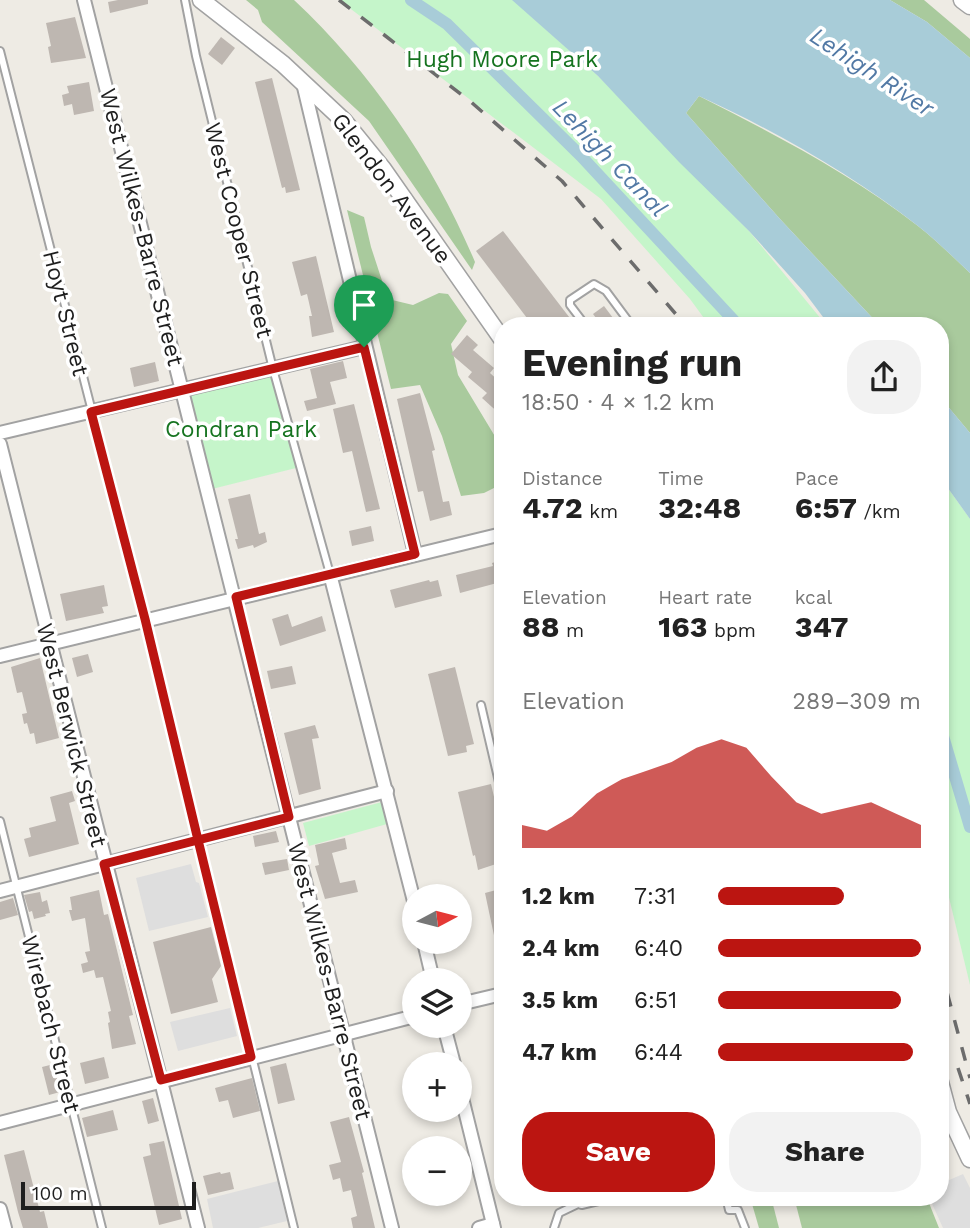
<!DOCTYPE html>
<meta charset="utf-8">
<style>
:root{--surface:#fff;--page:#f2f2f2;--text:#222;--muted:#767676;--accent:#bb1511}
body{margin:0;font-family:"Work Sans",sans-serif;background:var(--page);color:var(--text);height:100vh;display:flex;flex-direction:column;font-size:26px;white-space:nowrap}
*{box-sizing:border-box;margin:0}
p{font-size:23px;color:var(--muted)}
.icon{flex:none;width:38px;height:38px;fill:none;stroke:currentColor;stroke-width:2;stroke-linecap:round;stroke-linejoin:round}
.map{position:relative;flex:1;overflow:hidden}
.sheet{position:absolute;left:494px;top:317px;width:455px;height:889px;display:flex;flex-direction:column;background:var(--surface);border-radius:28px;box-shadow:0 4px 10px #0003}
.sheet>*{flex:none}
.needle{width:46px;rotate:83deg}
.controls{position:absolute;left:402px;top:884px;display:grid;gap:14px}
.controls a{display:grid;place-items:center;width:70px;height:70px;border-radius:50%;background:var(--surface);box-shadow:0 4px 10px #0003;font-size:35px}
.scale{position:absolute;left:21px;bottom:18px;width:175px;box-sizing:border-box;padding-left:7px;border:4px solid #1e1e1e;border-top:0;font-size:19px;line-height:24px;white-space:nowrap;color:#1e1e1e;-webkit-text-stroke:5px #fff;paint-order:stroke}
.pin{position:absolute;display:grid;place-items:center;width:60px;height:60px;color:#fff;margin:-72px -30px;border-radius:50% 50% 50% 0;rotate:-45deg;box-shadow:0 0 7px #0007}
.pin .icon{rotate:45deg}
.round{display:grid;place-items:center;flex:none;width:74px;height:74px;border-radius:28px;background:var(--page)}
.summary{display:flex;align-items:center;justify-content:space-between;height:119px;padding:0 28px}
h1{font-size:38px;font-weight:700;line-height:52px}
.metrics{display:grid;grid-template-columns:repeat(3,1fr);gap:10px;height:119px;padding:7px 28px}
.metrics div{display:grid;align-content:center}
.metrics b{font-size:30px;font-weight:700}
.metrics small{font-size:19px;font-weight:400}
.metrics p{font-size:19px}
.chart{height:196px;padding:14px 28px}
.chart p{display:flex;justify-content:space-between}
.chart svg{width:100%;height:126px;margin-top:7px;fill:var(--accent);opacity:.7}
.button{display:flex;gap:14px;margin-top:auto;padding:14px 28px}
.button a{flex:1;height:80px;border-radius:28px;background:var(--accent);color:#fff;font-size:28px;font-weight:700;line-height:80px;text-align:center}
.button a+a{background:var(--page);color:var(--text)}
ul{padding:0 28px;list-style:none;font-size:23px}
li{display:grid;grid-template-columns:112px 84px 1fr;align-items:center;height:52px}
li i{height:18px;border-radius:9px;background:var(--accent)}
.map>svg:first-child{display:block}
</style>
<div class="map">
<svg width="970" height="1228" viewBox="0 0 970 1228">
<rect width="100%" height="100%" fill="#eeebe4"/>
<!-- forest -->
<g fill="#a9ca9d">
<path d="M246 0H294C372 73 434 164 475 262L472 270 369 121 262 22 258 10Z"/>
<path d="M890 0H924L970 39V58L927 22Z"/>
<path d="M699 96C774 134 851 174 918 226 936 240 953 257 970 273V433L940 397V326L879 325 780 219 686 113Z"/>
<path d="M347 210 364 217 371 247 388 299 413 305 439 293 448 294 467 321 451 344 458 375 502 448V484L484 493 461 496 442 436 420 385 391 389Z"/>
<path d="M750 1197H771L779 1228H759Z"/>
<path d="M794 1197H916L929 1203 939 1228H802Z"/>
</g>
<!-- park -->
<g fill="#c5f5ca">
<path d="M339 0H513L598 76 749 231 826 325H709L690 299 601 199Z"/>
<path d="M273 369 300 467 208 490 183 391Z"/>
<path d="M940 477 970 519V985L940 860Z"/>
<path d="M382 802 387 824 309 846 303 823Z"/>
</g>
<!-- parking -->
<g fill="#dedede">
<path d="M191 864 196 882 199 883 208 917 149 931 136 878Z"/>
<path d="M230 1008 237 1036 178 1051 170 1022Z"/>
<path d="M963 1174 970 1188V1228H943L929 1197H940V1184Z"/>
<path d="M278 1181 287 1221 258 1228H213L207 1199Z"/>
</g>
<!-- water -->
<g fill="#a8ccd8">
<path d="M512 0H890L927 22 970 58V273C953 257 936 240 918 226 854 176 772 129 699 96L686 113 780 219 879 325H829L805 293 749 231 679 162 598 76Z"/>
<path d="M940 397 970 433V519L940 477Z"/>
</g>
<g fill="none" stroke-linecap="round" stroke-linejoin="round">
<!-- canal -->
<g stroke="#a8ccd8" stroke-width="12">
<path d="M411 0 447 24 581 156 739 326"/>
<path d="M940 726 970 827"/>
</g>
</g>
<!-- building -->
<g fill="#beb7b1">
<path d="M118 0H148V4L110 13 108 2Z"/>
<path d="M75 17 86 58 51 63 48 47 51 46 46 23Z"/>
<path d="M221 37 235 48 222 65 208 54Z"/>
<path d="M272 78 300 190 286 193 285 187 282 188 255 82Z"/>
<path d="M89 82 94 111 74 115 72 104 64 106 62 95 69 93 67 86Z"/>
<path d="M503 231 576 326H533L476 251Z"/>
<path d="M316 256 334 332 312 337 309 316H312L307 294 301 296 292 262Z"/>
<path d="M604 306 619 326H602L593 314Z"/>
<path d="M467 335 478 345 473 350 494 368 490 373 502 384V416L482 398 487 393 468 377 472 372 451 354Z"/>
<path d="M343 361 347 378 330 382 336 404 307 411 304 401 317 398 310 369Z"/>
<path d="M155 362 159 381 134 387 130 368Z"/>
<path d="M420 393 435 450 432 451 443 502 449 501 452 515 430 521 423 491 418 492 397 399Z"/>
<path d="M354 404 380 509 366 512 352 451 343 453 333 409Z"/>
<path d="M250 494 259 534 265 532 267 542 254 548 253 545 238 549 235 539H238L228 499Z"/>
<path d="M371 526 374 541 352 546 349 531Z"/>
<path d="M502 560V589L499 590 497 583 460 593 456 575 493 566 492 563Z"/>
<path d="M429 580 430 582 438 580 442 596 395 608 390 590Z"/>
<path d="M104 585 108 606 102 607 104 613 66 621 60 594Z"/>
<path d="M288 614 292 627 322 616 326 631 280 646 272 619Z"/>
<path d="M88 654 93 672 77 677 72 658Z"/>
<path d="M40 658 59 738 36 744 34 733 30 734 27 723 24 724 22 714 27 713 22 692 17 693 11 667Z"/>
<path d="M292 666 296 684 271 689 267 671Z"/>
<path d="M455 667 474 744 466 746 467 752 448 756 428 674Z"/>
<path d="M315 725 319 738 312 739 321 789 299 795 284 733Z"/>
<path d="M491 784 502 831V862L478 870 475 855 473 856 458 792Z"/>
<path d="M72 791 75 801 69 803 79 844 29 857 24 839 31 837 29 828 56 821 50 797Z"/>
<path d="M276 831 279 842 255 847 253 836Z"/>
<path d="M345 838 347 849 332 853 340 883 355 880 358 892 325 899 315 866 319 865 315 845Z"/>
<path d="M287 859 289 870 265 875 262 863Z"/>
<path d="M500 889 502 890V958L499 959 485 893Z"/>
<path d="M99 890 104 915 108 914 133 1015 129 1016 136 1044 112 1049 108 1023 110 1022 108 1012 111 1011 103 977 96 978 94 970 83 973 81 964 88 962 85 952 90 951 85 918 72 921 69 910H72L70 897Z"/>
<path d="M40 892 42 902 47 900 50 913 45 914 46 916 34 919 32 911 29 912 24 895Z"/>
<path d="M13 898 18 915 0 920V902Z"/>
<path d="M211 927 221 966 212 979 218 1002 171 1014 153 942Z"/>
<path d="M104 1057 109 1078 85 1084 80 1063Z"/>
<path d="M286 1063 295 1100 278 1104 270 1067Z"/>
<path d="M54 1064 60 1092 49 1095 42 1067Z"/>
<path d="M252 1078 260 1111 233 1118 228 1100 219 1102 215 1088Z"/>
<path d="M153 1098 159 1121 148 1124 142 1101Z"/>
<path d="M113 1110 118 1130 87 1137 82 1118Z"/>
<path d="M349 1117 364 1172 362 1173 375 1228H353L351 1218 357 1216 351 1190 343 1192 340 1178 333 1180 329 1165 341 1162 330 1122Z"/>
<path d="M164 1141 182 1219 159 1225 143 1157 151 1155 149 1144Z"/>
<path d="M24 1150 40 1212 44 1211 48 1228H23L18 1212 4 1155Z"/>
<path d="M220 1172 221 1174 230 1172 234 1189 208 1195 203 1176Z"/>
</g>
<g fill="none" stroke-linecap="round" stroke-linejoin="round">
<defs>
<g id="service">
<path d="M185 0 196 56 273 369 330 574"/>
<path d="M0 51 145 619 294 1228"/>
<path d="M586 326 570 305V300L594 284 606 291 632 326"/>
<path d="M481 705 502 795"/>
<path d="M0 821 102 1228"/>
<path d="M726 1197 729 1210H738L745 1228"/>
<path d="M554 1228 559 1213 582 1202"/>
</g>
<g id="minor">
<path d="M84 0 392 1228"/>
<path d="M303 83 415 554"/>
<path d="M0 433 364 347"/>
<path d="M0 444 198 1228"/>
<path d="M330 574 415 905"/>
<path d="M0 656 502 534"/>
<path d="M0 891 387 791"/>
<path d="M424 942 433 980"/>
<path d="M460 1004 502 994"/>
<path d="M444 1026 454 1064"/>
<path d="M460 1090 494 1228"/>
<path d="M0 1123 415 1016"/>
<path d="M580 1197 582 1202 603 1197"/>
<path d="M0 1209 5 1228"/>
<path d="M479 1228 493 1224"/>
</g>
<g id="tertiary">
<path d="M201 0 283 64 344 121 383 169 502 339"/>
<path d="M962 0 970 6"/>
<path d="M940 1082 948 1112 970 1159"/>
</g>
</defs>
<!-- service casing -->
<use href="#service" stroke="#a2a2a2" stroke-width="10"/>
<!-- minor casing -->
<use href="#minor" stroke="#a2a2a2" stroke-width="16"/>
<!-- tertiary casing -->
<use href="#tertiary" stroke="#a2a2a2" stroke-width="19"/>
<!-- service -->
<use href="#service" stroke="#fff" stroke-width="6"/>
<!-- minor -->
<use href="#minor" stroke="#fff" stroke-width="12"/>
<!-- tertiary -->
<use href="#tertiary" stroke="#fff" stroke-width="16"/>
<!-- rail -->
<g stroke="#6c6c6c" stroke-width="3.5" stroke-dasharray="14 14" stroke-linecap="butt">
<path d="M339 0 471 102 562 181 686 326"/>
<path d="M940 966 970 1078"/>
<path d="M958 1068 970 1104"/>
</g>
</g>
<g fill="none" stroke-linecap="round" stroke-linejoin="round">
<defs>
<path id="route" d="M364 347 415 554 236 597 289 817 198 840 251 1057 161 1080 104 864 198 840 145 619 91 412 364 347"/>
</defs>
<!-- route casing -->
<use href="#route" stroke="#fff" stroke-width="14"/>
<!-- route -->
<use href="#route" stroke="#bb1511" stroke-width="9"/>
</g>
<g text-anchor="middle" stroke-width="7" stroke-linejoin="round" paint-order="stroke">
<!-- park labels -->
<g font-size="23" fill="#15731f" stroke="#fff">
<text x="502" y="67">Hugh Moore Park</text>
<text x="241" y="437">Condran Park</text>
</g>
<!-- street labels -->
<g font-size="23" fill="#1e1e1e" stroke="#fff">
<text transform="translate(392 188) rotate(53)" y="8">Glendon Avenue</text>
<text transform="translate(142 227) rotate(76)" y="8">West Wilkes-Barre Street</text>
<text transform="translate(239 230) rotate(76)" y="8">West Cooper Street</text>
<text transform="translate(66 313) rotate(76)" y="8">Hoyt Street</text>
<text transform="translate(72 735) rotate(76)" y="8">West Berwick Street</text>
<text transform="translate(330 981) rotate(76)" y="8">West Wilkes-Barre Street</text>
<text transform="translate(51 1024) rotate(76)" y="8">Wirebach Street</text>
</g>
<!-- water labels -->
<g font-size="24" font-style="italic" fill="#5279a5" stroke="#fff">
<text transform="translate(872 72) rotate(33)" y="8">Lehigh River</text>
<text transform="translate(610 158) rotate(46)" y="8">Lehigh Canal</text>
</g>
</g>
</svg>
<div class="controls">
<a><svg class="needle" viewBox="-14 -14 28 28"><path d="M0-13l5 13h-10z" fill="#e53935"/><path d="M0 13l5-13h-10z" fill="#767676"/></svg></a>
<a><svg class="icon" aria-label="layers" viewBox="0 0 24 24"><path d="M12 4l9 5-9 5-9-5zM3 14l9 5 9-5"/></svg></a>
<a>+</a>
<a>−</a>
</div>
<div class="scale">100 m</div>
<div class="pin" style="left:364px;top:347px;background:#1e9e55"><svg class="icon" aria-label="arrive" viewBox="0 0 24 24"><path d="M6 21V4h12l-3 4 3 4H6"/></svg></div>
<section class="sheet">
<div class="summary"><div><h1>Evening run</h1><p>18:50 · 4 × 1.2 km</p></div><a class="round"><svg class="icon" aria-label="share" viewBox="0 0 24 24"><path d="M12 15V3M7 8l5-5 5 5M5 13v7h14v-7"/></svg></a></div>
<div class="metrics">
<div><p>Distance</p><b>4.72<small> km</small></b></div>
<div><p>Time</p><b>32:48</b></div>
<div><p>Pace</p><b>6:57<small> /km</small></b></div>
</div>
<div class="metrics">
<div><p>Elevation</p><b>88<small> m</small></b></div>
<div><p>Heart rate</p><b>163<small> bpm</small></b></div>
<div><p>kcal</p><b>347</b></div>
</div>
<div class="chart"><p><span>Elevation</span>289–309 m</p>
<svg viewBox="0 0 160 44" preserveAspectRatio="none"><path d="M0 44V36L10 38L20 33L30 25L40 20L50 17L60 14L70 9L80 6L90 9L100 19L110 28L120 32L130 30L140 28L150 32L160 36V44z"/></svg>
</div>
<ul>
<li><b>1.2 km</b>7:31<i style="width:62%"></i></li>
<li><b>2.4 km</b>6:40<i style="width:100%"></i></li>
<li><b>3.5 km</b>6:51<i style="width:90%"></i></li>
<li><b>4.7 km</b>6:44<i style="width:96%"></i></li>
</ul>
<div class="button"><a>Save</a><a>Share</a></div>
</section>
</div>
